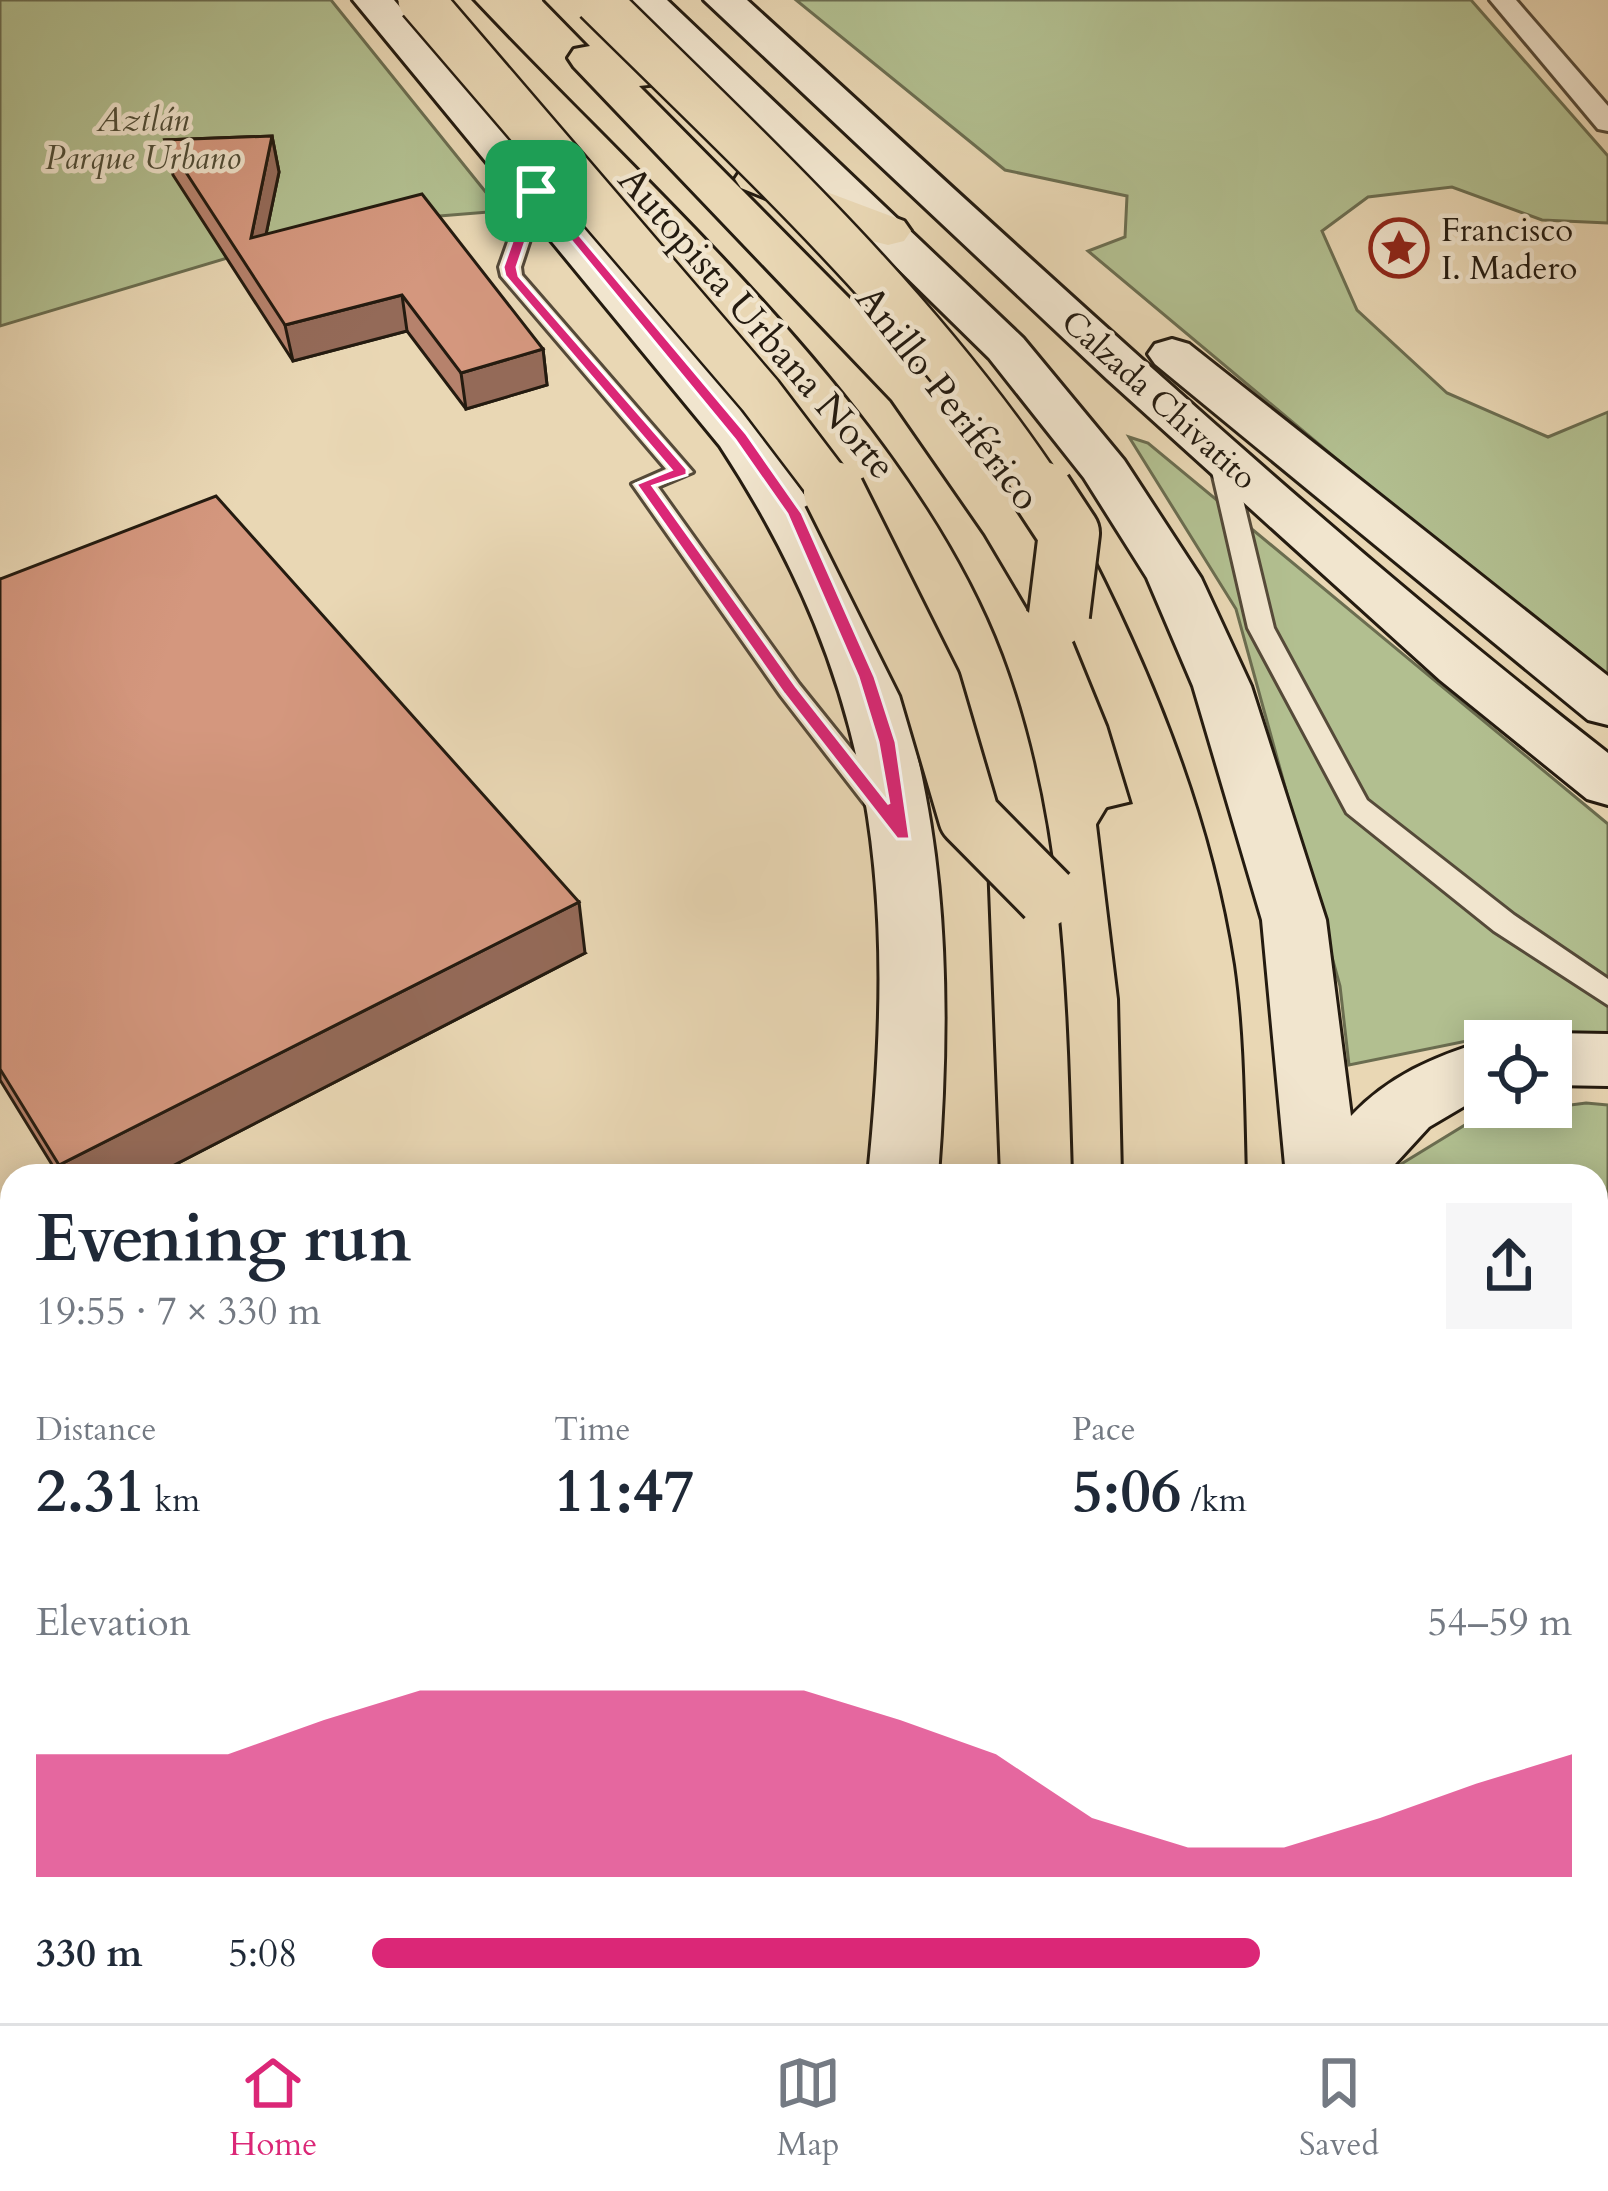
<!DOCTYPE html>
<meta charset="utf-8">
<style>
:root{--surface:#fff;--page:#f6f6f7;--text:#1f2937;--muted:#747a83;--line:#e0e1e3;--accent:#db2777}
body{margin:0;font-family:Cardo,serif;background:var(--page);color:var(--text);height:100vh;display:flex;flex-direction:column;font-size:45px;white-space:nowrap}
*{box-sizing:border-box;margin:0}
p{font-size:39px;color:var(--muted)}
.icon{flex:none;width:66px;height:66px;fill:none;stroke:currentColor;stroke-width:2;stroke-linecap:round;stroke-linejoin:round}
.map{position:relative;flex:1;overflow:hidden}
.drawer{position:absolute;left:0px;top:1164px;width:1608px;height:861px;display:flex;flex-direction:column;background:var(--surface);border-radius:36px 36px 0 0;box-shadow:0 6px 30px #0003}
.drawer>*{flex:none}
.buttons{position:absolute;left:1464px;top:1020px;display:grid;gap:24px}
.buttons a{display:grid;place-items:center;width:108px;height:108px;border-radius:0px;background:var(--surface);box-shadow:0 6px 30px #0003;font-size:60px}
.pin{position:absolute;display:grid;place-items:center;width:102px;height:102px;color:#fff;margin:-51px;border-radius:24px;box-shadow:0 6px 18px #0006}
.round{display:grid;place-items:center;flex:none;width:126px;height:126px;border-radius:0px;background:var(--page)}
.head{display:flex;align-items:center;justify-content:space-between;height:204px;padding:0 36px}
h1{font-size:66px;font-weight:700;line-height:90px}
.stats{display:grid;grid-template-columns:repeat(3,1fr);gap:18px;height:204px;padding:12px 36px}
.stats div{display:grid;align-content:center}
.stats b{font-size:60px;font-weight:700}
.stats small{font-size:33px;font-weight:400}
.stats p{font-size:33px}
.chart{height:336px;padding:24px 36px}
.chart p{display:flex;justify-content:space-between}
.chart svg{width:100%;height:216px;margin-top:12px;fill:var(--accent);opacity:.7}
ul{padding:0 36px;list-style:none;font-size:39px}
li{display:grid;grid-template-columns:192px 144px 1fr;align-items:center;height:90px}
li i{height:30px;border-radius:15px;background:var(--accent)}
.tab-bar{display:flex;justify-content:space-around;align-items:center;height:168px;border-top:3px solid var(--line);background:var(--surface);font-size:33px;color:var(--muted)}
.tab-bar a{display:grid;justify-items:center;gap:6px}
.tab-bar .current{color:var(--accent)}
.map>svg:first-child{display:block}
</style>
<div class="map">
<svg width="1608" height="2023" viewBox="0 0 1608 2023">
<rect width="100%" height="100%" fill="#e9d7b4"/>
<filter id="stains"><feTurbulence type="fractalNoise" baseFrequency=".00167" numOctaves="4"/><feColorMatrix values="0 0 0 0 .2 0 0 0 0 .09 0 0 0 0 .02 0 0 0 .5 -.17"/></filter>
<radialGradient id="worn" r=".72"><stop offset=".6" stop-color="#630" stop-opacity="0"/><stop offset="1" stop-color="#630" stop-opacity=".3"/></radialGradient>
<!-- green -->
<g fill="#b2bf90" stroke="#6b6d50" stroke-width="3">
<path d="M0 0H331L501 211 341 224 0 326Z"/>
<path d="M796 0H1471L1608 156V223L1542 220 1452 187 1368 197 1322 231 1357 310 1447 393 1548 437 1608 412V686L1088 251 1125 237 1127 196 1005 170Z"/>
<path d="M1129 437 1148 443 1608 824V1041L1506 1033 1349 1065 1340 986 1236 609Z"/>
<path d="M1586 1103 1608 1105V1828L1596 1823V1176H1394L1393 1169 1478 1117Z"/>
</g>
<g fill="none" stroke-linecap="round" stroke-linejoin="round">
<defs>
<g id="service">
<path d="M536 185 546 191 521 267 522 275 693 472 658 487 799 684 894 802 898 809 894 816H874L781 696 632 484 666 469 501 276 499 267 526 191Z"/>
<path d="M1220 447 1232 454 1274 628 1367 800 1514 915 1608 979V1005L1494 931 1347 813 1248 628 1208 454Z"/>
<path d="M194 2013H238L242 2023H198Z"/>
</g>
<path id="pedestrian" d="M1490 0H1516L1608 106V131L1598 129Z"/>
<g id="secondary">
<path d="M353 0H394C475 94 555 189 636 283 722 385 811 483 867 606 948 786 953 983 938 1176H868C897 893 879 689 720 446Z"/>
<path d="M624 0H667L1023 338 1124 460 1201 578 1251 686 1326 920 1351 1116C1389 1076 1433 1057 1485 1041H1486L1485 1094 1429 1127 1384 1176H1286L1262 920 1193 686 1147 578 1084 478 989 358Z"/>
<path d="M704 0H747C1029 256 1307 519 1608 753V805L1587 799 1440 680 1107 379Z"/>
<path d="M1172 339 1189 344 1608 676V725L1588 720 1155 364 1148 354 1155 344Z"/>
<path d="M1551 1033 1608 1034V1086L1551 1085V1041H1527Z"/>
<path d="M756 2013H848L847 2023H755Z"/>
<rect x="1296" y="2013" width="92" height="10"/>
</g>
<g id="motorway">
<path d="M429 0H471C647 188 909 412 1001 655 1063 820 1066 1001 1071 1176H1001L988 836 960 708 924 606 878 522 770 374Z"/>
<path d="M545 0H588L658 66 664 75 658 84 639 86 928 378 1027 516 1048 508 1067 512 1075 524C1147 662 1209 809 1233 965 1243 1034 1243 1106 1245 1176H1124L1120 999 1099 825 1108 810 1133 804 1109 725 1063 612 1049 616 1030 610 985 534 892 400 574 67 568 58 574 49 590 46Z"/>
<path d="M757 166 904 221 911 231 904 241 888 245 872 241 741 188 735 179 741 170Z"/>
<path d="M838 2013H930L929 2023H837Z"/>
<path d="M939 2013H1031L1030 2023H938Z"/>
<rect x="1082" y="2013" width="92" height="10"/>
<rect x="1224" y="2013" width="92" height="10"/>
</g>
</defs>
<!-- service casing -->
<use href="#service" stroke="#554a39" stroke-width="6"/>
<!-- pedestrian casing -->
<use href="#pedestrian" stroke="#554a39" stroke-width="6"/>
<!-- secondary casing -->
<use href="#secondary" stroke="#241b10" stroke-width="6"/>
<!-- motorway casing -->
<use href="#motorway" stroke="#241b10" stroke-width="6"/>
<!-- service -->
<use href="#service" fill="#f1e5ce" fill-rule="evenodd"/>
<!-- pedestrian -->
<use href="#pedestrian" fill="#f1e5ce" fill-rule="evenodd"/>
<!-- secondary -->
<use href="#secondary" fill="#f1e5ce" fill-rule="evenodd"/>
<!-- motorway -->
<use href="#motorway" fill="#e9d7b4" fill-rule="evenodd"/>
<defs>
<g id="motorway-bridge-far1">
<path d="M421 0 760 395 836 495"/>
<path d="M597 0C755 156 921 308 1044 495"/>
</g>
<g id="motorway-bridge">
<path d="M834 492 930 684 969 817 1047 896"/>
<path d="M1042 492 1069 533 1059 615"/>
</g>
</defs>
<!-- motorway-bridge-far1 casing -->
<use href="#motorway-bridge-far1" stroke="#241b10" stroke-width="50" stroke-linecap="butt"/>
<!-- motorway-bridge casing -->
<use href="#motorway-bridge" stroke="#241b10" stroke-width="66" stroke-linecap="butt"/>
<!-- motorway-bridge-far1 -->
<use href="#motorway-bridge-far1" stroke="#e9d7b4" stroke-width="45"/>
<!-- motorway-bridge -->
<use href="#motorway-bridge" stroke="#e9d7b4" stroke-width="60"/>
</g>
<!-- wall -->
<g fill="#b6826c" stroke="#241b10" stroke-width="3">
<path d="M272 136 279 172 266 234 543 349 547 385 466 409 407 331 293 361 173 175 165 140Z"/>
<path d="M0 579 585 953 153 1176H59L0 1080Z"/>
</g>
<!-- shaded-wall -->
<g fill="#946a58" stroke="#241b10" stroke-width="3">
<path d="M272 136 279 172 258 273 251 238Z"/>
<path d="M402 295 407 331 293 361 285 325Z"/>
<path d="M543 349 547 385 466 409 461 373Z"/>
<path d="M579 902 585 953 153 1176H64L59 1165Z"/>
</g>
<!-- building -->
<g fill="#d4977e" stroke="#241b10" stroke-width="3">
<path d="M272 136 251 238 422 194 543 349 461 373 402 295 285 325 165 140Z"/>
<path d="M216 496 579 902 59 1165 0 1069V579Z"/>
</g>
<!-- route -->
<path fill="#db2777" stroke="#fff" stroke-width="3" fill-rule="evenodd" d="M531 188H540L746 433 802 513 875 677 896 742 910 839H897L784 694 636 484 671 470 505 276 503 267ZM539 202 735 440 787 514 858 677 878 742 889 804 796 686 653 486 687 475V469L519 276 517 267Z"/>
<!-- icons -->
<defs>
<symbol id="sight-ring" viewBox="-11 -11 22 22"><circle r="9.5" fill="#f1e5ce" stroke="#8f2418" stroke-width="1.5"/><path d="M0-6L1.8-2.2L6-1.7L2.9 1.2L3.7 5.4L0 3.3L-3.7 5.4L-2.9 1.2L-6-1.7L-1.8-2.2Z" fill="#8f2418"/></symbol>
</defs>
<g fill-rule="evenodd">
<use href="#sight-ring" x="1366" y="215" width="66" height="66"/>
</g>
<g text-anchor="middle" stroke-width="9" stroke-linejoin="round" paint-order="stroke">
<!-- far-park labels -->
<g font-size="33" font-style="italic" fill="#4f4c36" stroke="#f1e5ce">
<text x="143" y="131">Aztlán<tspan x="143" dy="38">Parque Urbano</tspan></text>
</g>
<!-- far-poi labels -->
<g font-size="33" fill="#241b10" stroke="#f1e5ce" text-anchor="start">
<text x="1441" y="241">Francisco<tspan x="1441" dy="38">I. Madero</tspan></text>
</g>
<!-- far-street labels -->
<g font-size="33" fill="#241b10" stroke="#f1e5ce">
<text transform="translate(1160 399) rotate(42)" y="12">Calzada Chivatito</text>
</g>
<!-- street labels -->
<g font-size="39" fill="#241b10" stroke="#f1e5ce">
<text transform="translate(758 322) rotate(49)" y="14">Autopista Urbana Norte</text>
<text transform="translate(949 397) rotate(52)" y="14">Anillo Periférico</text>
</g>
</g>
<rect width="100%" height="100%" filter="url(#stains)"/>
<rect width="100%" height="100%" fill="url(#worn)"/>
</svg>
<div class="buttons">
<a><svg class="icon" aria-label="locate" viewBox="0 0 24 24"><circle cx="12" cy="12" r="6"/><path d="M12 2v4M12 18v4M2 12h4M18 12h4"/></svg></a>
</div>
<div class="pin" style="left:536px;top:191px;background:#1e9e55"><svg class="icon" aria-label="arrive" viewBox="0 0 24 24"><path d="M6 21V4h12l-3 4 3 4H6"/></svg></div>
<section class="drawer">
<div class="head"><div><h1>Evening run</h1><p>19:55 · 7 × 330 m</p></div><a class="round"><svg class="icon" aria-label="share" viewBox="0 0 24 24"><path d="M12 15V3M7 8l5-5 5 5M5 13v7h14v-7"/></svg></a></div>
<div class="stats">
<div><p>Distance</p><b>2.31<small> km</small></b></div>
<div><p>Time</p><b>11:47</b></div>
<div><p>Pace</p><b>5:06<small> /km</small></b></div>
</div>
<div class="chart"><p><span>Elevation</span>54–59 m</p>
<svg viewBox="0 0 160 44" preserveAspectRatio="none"><path d="M0 44V19L10 19L20 19L30 12L40 6L50 6L60 6L70 6L80 6L90 12L100 19L110 32L120 38L130 38L140 32L150 25L160 19V44z"/></svg>
</div>
<ul>
<li><b>330 m</b>5:08<i style="width:74%"></i></li>
</ul>
</section>
</div>
<nav class="tab-bar">
<a class="current"><svg class="icon" aria-label="home" viewBox="0 0 24 24"><path d="M3 11l9-7 9 7M6 9v11h12V9"/></svg>Home</a>
<a><svg class="icon" aria-label="map" viewBox="0 0 24 24"><path d="M3 6l6-2 6 2 6-2v14l-6 2-6-2-6 2zM9 4v14M15 6v14"/></svg>Map</a>
<a><svg class="icon" aria-label="saved" viewBox="0 0 24 24"><path d="M7 4h10v16l-5-4-5 4z"/></svg>Saved</a>
</nav>
